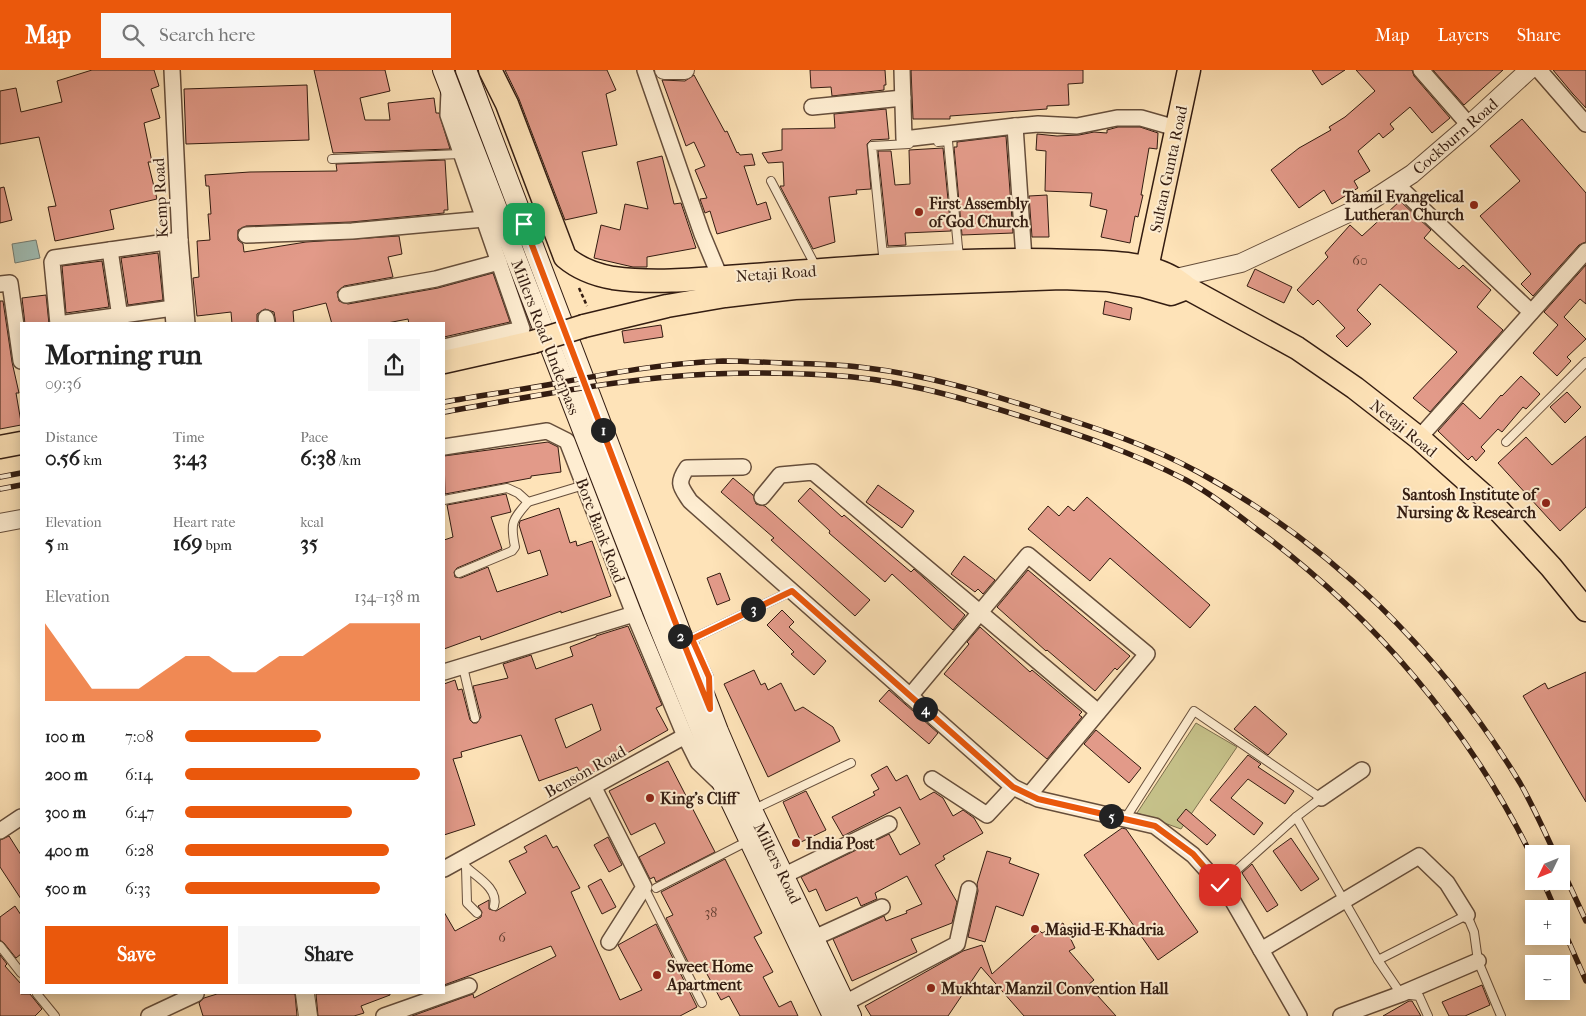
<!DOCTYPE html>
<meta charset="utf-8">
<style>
:root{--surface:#fff;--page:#f6f6f6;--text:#222;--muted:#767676;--accent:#ea580c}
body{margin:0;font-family:"IM FELL French Canon",serif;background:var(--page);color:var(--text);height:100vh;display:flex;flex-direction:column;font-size:19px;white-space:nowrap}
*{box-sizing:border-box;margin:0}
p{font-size:16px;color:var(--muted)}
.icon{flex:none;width:28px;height:28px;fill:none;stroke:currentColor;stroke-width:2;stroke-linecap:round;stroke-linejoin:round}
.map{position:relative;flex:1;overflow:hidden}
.side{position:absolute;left:20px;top:252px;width:425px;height:672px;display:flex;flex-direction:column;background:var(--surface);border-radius:0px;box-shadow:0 2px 12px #0003}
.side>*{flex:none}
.needle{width:32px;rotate:227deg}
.controls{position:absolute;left:1525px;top:775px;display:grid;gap:10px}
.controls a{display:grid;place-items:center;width:45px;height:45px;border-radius:0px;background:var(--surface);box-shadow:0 2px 12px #0003;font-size:25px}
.pin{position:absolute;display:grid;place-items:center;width:42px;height:42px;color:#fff;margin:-21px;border-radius:10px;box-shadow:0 2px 8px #0006}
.km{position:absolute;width:25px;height:25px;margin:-12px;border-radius:50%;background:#222;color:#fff;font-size:14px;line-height:25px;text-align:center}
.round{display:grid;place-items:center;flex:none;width:52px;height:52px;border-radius:0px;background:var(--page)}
.overview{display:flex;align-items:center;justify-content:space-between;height:85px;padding:0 25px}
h1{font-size:28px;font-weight:700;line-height:38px}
.metrics{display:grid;grid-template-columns:repeat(3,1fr);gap:8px;height:85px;padding:5px 25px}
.metrics div{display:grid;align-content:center}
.metrics b{font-size:21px;font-weight:700}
.metrics small{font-size:14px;font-weight:400}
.metrics p{font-size:14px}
.chart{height:140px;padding:10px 25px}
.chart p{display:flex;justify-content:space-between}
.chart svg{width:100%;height:90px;margin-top:5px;fill:var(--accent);opacity:.7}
.primary-button{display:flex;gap:10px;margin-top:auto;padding:10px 25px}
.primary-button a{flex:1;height:58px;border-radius:0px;background:var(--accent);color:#fff;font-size:20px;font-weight:700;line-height:58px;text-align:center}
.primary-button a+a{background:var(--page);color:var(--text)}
ul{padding:0 25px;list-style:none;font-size:16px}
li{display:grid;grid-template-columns:80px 60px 1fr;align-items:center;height:38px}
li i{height:12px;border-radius:6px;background:var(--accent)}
header{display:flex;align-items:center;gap:30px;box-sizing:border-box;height:70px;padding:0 25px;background:var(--accent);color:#fff}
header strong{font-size:24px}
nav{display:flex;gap:28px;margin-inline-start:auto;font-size:18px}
.search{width:350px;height:45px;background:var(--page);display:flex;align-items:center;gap:12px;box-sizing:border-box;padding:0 18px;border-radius:0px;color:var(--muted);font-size:19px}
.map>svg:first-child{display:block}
</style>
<header>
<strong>Map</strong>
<div class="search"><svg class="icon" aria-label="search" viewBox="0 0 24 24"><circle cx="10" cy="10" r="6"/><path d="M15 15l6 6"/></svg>Search here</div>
<nav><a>Map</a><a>Layers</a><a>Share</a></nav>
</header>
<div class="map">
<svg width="1586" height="946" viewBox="0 0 1586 946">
<rect width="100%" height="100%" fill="#fee3b8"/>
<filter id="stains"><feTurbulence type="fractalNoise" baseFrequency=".004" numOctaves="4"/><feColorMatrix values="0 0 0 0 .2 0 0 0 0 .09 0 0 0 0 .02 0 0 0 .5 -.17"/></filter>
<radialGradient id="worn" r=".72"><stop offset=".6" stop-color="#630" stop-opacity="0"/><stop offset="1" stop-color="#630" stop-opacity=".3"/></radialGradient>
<!-- green -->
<path fill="#c6c28a" stroke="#7c6f4e" d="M1196 653 1237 677 1181 759 1137 743Z"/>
<!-- water -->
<path fill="#a0bdb4" stroke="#747d73" d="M36 170 40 188 15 193 12 174Z"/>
<!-- building -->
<g fill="#e29a89" stroke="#331c11" fill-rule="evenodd">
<path d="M92 0H154L159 16 151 19 160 48 144 53 152 92H148L157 129 110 140 114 159 55 171 48 137 56 136 39 67 0 74V21L16 18 21 42 62 32 57 11Z"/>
<path d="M314 0H385L390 21 360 28 365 50H390L388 33 434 28 436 43H439L450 79 333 83Z"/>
<path d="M505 0H607L616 20 606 24 617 75 582 82 597 143 565 150 519 29Z"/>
<path d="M810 0H885L886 15H884V20L832 26 831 17 811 18Z"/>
<path d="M911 0H1083V13L1068 14 1069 35 1047 36V39L950 46V49H913Z"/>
<path d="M1312 0H1345L1322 15Z"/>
<path d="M1356 0H1412L1414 6 1450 48 1432 63 1410 37 1390 54 1394 59 1383 68 1379 63 1358 81 1370 101 1354 111 1358 118 1332 134 1324 120 1299 138 1271 100 1299 78 1331 60 1329 57 1345 47 1375 21Z"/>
<path d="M1433 0H1503L1464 35Z"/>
<path d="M1553 0H1586V38L1573 24Z"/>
<path d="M694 5 725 62 727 61 737 83 738 82 740 85 752 84 755 95 744 96 757 135 766 132 771 149 717 164 710 141 705 143 700 129 707 128 695 100 705 96 694 72 686 76 662 10 685 11Z"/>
<path d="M307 15 309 70 186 74 184 19Z"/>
<path d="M886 39 889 69 871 70 867 74 871 119 856 120 857 124 829 127 835 172 813 179 780 116H784L783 92 768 93 762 83 782 80V59L835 58 834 44Z"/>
<path d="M1522 49 1586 123V172L1579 175 1533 226 1521 214 1531 204 1480 146 1520 111 1490 76Z"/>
<path d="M1118 57H1140L1158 63 1157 79 1149 78 1141 125H1143L1138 147 1135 146 1130 173 1101 167 1107 140 1090 136 1092 123 1045 121 1046 81 1036 80 1037 64 1057 66 1079 65 1094 62 1107 63V60Z"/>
<path d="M1006 66 1013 163 962 165 954 77H957V72Z"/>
<path d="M943 78 951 161 905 163 906 175 888 176 878 81H891L895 115 910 114 909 80Z"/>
<path d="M662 86 674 134 681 133 696 178 647 187V197H633L594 188 601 155 620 160 625 134 648 139 637 92Z"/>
<path d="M445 90 448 140H444V143L351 152 246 156 238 160V170L243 174 244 182 306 172 399 166 402 184 388 187 393 207 344 216 337 222 339 231 348 234 438 218 493 203 510 252 444 267V254H409L408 249 382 254H332L326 233 293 241 294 254H276L274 242 265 239 257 244V254H232L231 242 197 246 193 208 199 207 197 171 210 170 208 144H211L209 116H206L205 105 250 102 337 101 336 94Z"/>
<path d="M4 117 12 150 0 153V118Z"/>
<path d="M1047 125 1049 167H1032L1029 126Z"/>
<path d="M1400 131 1431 160 1424 168 1459 199 1463 195 1491 220 1477 237 1503 260 1430 342 1413 328 1457 282 1380 214 1357 240 1371 254 1347 277 1336 266 1345 258 1318 230 1313 235 1297 220 1328 187 1325 183 1350 155 1362 166Z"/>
<path d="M158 183 163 230 128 235 121 188Z"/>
<path d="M102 191 109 237 66 243 62 196Z"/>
<path d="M1586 195V234L1580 229 1564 247 1586 269 1567 287 1571 291 1557 306 1533 283 1558 255 1544 242Z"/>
<path d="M1255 199 1292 217 1284 233 1247 216Z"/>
<path d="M46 225 49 254H25L22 228Z"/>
<path d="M0 231H3L12 292 19 323H16L21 352V355L0 359Z"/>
<path d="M1105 231 1132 238 1130 250 1103 244Z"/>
<path d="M661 255 663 267 624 273 622 261Z"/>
<path d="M1521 306 1540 324 1526 339 1523 337 1502 362 1498 359 1481 377 1485 381 1476 391 1472 386 1468 390 1438 361 1463 333 1480 349 1501 325 1502 326Z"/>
<path d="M1567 322 1581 337 1565 353 1550 337Z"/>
<path d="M1586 366V437L1560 461 1498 393 1526 367 1552 395Z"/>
<path d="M548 372 558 377 561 402 531 406V408L445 424 444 386Z"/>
<path d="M733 408 753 425 756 434 765 436 870 530 855 546 771 470 774 468 721 422Z"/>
<path d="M878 415 914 441 902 458 866 432Z"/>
<path d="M810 418 842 447 844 445 911 502 914 499 965 545 953 560 892 504 885 512 829 463 830 461 798 431Z"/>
<path d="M506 424 511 442 491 447 502 479 457 498 454 502 455 507 461 508 488 497 497 522 548 505 540 480 528 484 519 455 520 451 559 438 570 473 576 471 577 476 592 471 611 526 561 543V541L481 570 480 566 444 579V470L453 467 447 435Z"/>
<path d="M1087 427 1210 535 1190 558 1110 488 1090 511 1028 459 1048 436 1059 446 1068 436 1074 441Z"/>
<path d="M964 486 995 510 983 524 978 519 975 522 951 504Z"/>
<path d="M1028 500 1130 586 1117 600 1115 598 1095 621 1047 580 1046 581 997 537Z"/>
<path d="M720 503 730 530 717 535 707 508Z"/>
<path d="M782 540 794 552 789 557 826 591 814 605 791 584 794 582 767 555Z"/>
<path d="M628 556 662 635 656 638 668 660 583 708 577 697 539 711 521 665 461 682 462 687 453 689 475 755 444 765V614L455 610 458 620 462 619 470 650 473 653H477L481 647 473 616 508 608 503 594 531 585 536 599 573 586 570 577 596 567V566ZM592 634 601 660 566 678 555 649Z"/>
<path d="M980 557 1030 602 1032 600 1082 642 1079 645 1082 647 1047 689 944 604 969 574 967 572Z"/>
<path d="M754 600 761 615 765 613 768 620 781 613 795 641 803 637 833 657 840 671 768 707 724 614Z"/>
<path d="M1586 602V732L1523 626 1545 613 1548 619Z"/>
<path d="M889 620 938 663 929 674 879 631Z"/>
<path d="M1255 636 1287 664 1268 685 1234 659Z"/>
<path d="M1096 660 1141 698 1129 713 1084 674Z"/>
<path d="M1248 685 1261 694 1258 697 1294 721 1285 734 1248 709 1231 728 1263 753 1254 765 1210 730Z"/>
<path d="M668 691 715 782 656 812 654 807 650 809 639 787 665 773 655 753 631 765 609 721Z"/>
<path d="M887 696 896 711 907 705 920 730 934 722 943 728 953 746 963 740 974 748 983 763 943 786 945 789 935 795 957 832 952 853 911 869 917 882 852 911 833 869 884 846 886 851 907 843 906 841 922 834 907 806 875 823 877 829 861 836 857 827 826 841 816 819 809 822 801 807 889 764 900 785 920 774 900 737 843 766 832 747 875 725 873 722 879 719 871 705Z"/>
<path d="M806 721 826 760 801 772 783 732Z"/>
<path d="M1186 739 1216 765 1207 775 1177 750Z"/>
<path d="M1122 758 1126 759 1198 862 1158 890 1084 785Z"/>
<path d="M546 765 553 778 557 776 580 818 571 822 620 930 642 920 618 875 656 854 697 937 680 946H412L473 924 474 928 556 886 551 876 444 915V842L455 861 481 847 482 842 478 836 489 830V839L496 841 526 823 509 791 527 782 524 777Z"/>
<path d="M9 766 21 785V829L0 797V770Z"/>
<path d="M608 767 622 795 609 802 594 775Z"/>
<path d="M1291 768 1319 809 1301 821 1273 781Z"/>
<path d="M987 781 1011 788 1009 793 1039 804 1023 846 996 836 985 872 968 867 978 821 977 814Z"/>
<path d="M725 789 762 863 754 867 773 902 763 907 779 937 791 931 798 946H740L729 926 721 930 701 893 691 898 666 848 673 845 661 822Z"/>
<path d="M1252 794 1278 835 1267 842 1242 803Z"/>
<path d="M601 809 616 837 602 844 588 816Z"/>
<path d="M15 836 21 845V884L16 888 4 873 0 870V847Z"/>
<path d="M1063 853 1075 878 1069 881 1094 910 1088 915 1116 946H1024L981 897 948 946H871L865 936 963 881 982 875 992 904 1040 861 1042 863Z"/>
<path d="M0 885 7 894 5 896 21 914V924H30L42 939 35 946H0Z"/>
<path d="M1482 915 1490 935 1465 946H1449L1442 932Z"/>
<path d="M217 924H295L297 946H203L199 933 204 928Z"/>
<path d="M316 924H390V925L361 936 364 943 354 946H318Z"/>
<path d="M1409 931H1412L1421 946H1383Z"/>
</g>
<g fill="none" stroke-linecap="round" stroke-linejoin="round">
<defs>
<g id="service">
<path d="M938 72 948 71 958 178"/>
<path d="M332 89 461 84"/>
<path d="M771 111 817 199"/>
<path d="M883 182 958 178 959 183"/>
<path d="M884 195 872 76 909 74"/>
<path d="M1506 372 1586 292"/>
<path d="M444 430 507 418 518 423 528 432 584 415"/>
<path d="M459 503 512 481 515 477C510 453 512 450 528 432"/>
<path d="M695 575 692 569 792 521"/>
<path d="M700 588 709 607V617"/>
<path d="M463 597 475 648"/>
<path d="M752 740 851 693"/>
<path d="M1296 747 1378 890 1467 845 1474 862 1478 891 1501 946"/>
<path d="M1125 749 1194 641 1321 728 1296 747 1220 815"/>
<path d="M462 789 466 797 467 833 477 843"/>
<path d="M466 797C477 807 499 819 494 836"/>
<path d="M644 817 702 933"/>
<path d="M656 818 748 771"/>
<path d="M0 876 21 903"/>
<path d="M1378 890 1401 924 1419 926 1428 946"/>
<path d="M37 924 55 946"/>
</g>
<g id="minor">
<path d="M172 0 180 170 187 254"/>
<path d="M645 0 702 164 720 207"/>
<path d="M902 0 904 69 1015 56 1024 189"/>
<path d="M1421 0 1469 55"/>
<path d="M1539 0 1586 54"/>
<path d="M812 37 903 28"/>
<path d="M1015 56 1038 54 1077 56 1117 48H1141L1176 58"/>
<path d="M1396 114 1531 242"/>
<path d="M246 165 352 161 484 149"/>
<path d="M167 172 174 254"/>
<path d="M110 180 121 254"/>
<path d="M0 214 10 213 21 291"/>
<path d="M346 225 436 209 499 192"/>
<path d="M266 248 267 254"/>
<path d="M58 254 52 192 54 188 180 170"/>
<path d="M58 254 173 238"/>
<path d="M444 277 522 259 448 45 449 21"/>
<path d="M1419 368 1586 181"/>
<path d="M444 377 547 361 567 371 634 544 685 666"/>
<path d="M743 397 687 398C676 414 681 417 690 431L1013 717 1038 729 1155 756 1193 785 1230 826 1299 946"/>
<path d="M762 427 780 405 813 402 1098 642"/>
<path d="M444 602 634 544"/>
<path d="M910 626 1028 485 1147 584 1029 725"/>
<path d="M932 709 987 745 1013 717"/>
<path d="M594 718 644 817 609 872"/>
<path d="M1321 728 1362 700"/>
<path d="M0 761 21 747"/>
<path d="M444 799 685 666 698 692 721 714"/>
<path d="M785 805 889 754"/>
<path d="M814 868 882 837"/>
<path d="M1261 880 1419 786 1447 813 1467 845"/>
<path d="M845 933 957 874 969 819"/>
<path d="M149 946 196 924"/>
<path d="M384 946 469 916"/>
<path d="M1341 946 1401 924 1478 891"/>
</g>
<g id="tertiary">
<path d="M664 0H685"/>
<path d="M1173 219 1176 208 1241 193 1361 137 1412 104 1469 55 1529 0"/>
<path d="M0 453 21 449"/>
<path d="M305 924 308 946"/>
</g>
<g id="secondary">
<path d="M443 0 658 554 725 719 833 946"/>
<path d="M466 0 718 661 752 740 851 946"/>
</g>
<g id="primary">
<path d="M490 0 507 34 565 187C578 198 596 205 613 208 663 215 717 207 767 204 869 197 970 187 1072 191 1110 192 1158 191 1187 218L1297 278 1355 318 1419 368 1492 433 1551 497 1586 540"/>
<path d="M1144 212 1189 0"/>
<path d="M584 256 667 236 725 226 795 218 1062 208 1107 210 1143 216 1171 224 1187 218"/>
<path d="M444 292 533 272"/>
<path d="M0 377 21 373"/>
</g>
</defs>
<!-- service casing -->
<use href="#service" stroke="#664e3b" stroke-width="10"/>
<!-- minor casing -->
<use href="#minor" stroke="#664e3b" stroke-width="18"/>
<!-- tertiary casing -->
<use href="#tertiary" stroke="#664e3b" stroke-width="20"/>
<!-- secondary casing -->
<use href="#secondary" stroke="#331c11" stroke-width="22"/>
<!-- primary casing -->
<use href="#primary" stroke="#331c11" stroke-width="25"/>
<!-- path -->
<path stroke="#331c11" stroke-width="2.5" stroke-dasharray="4 2.5" stroke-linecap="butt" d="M579 218 587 236"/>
<!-- service -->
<use href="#service" stroke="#feedd1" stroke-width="8"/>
<!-- minor -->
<use href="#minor" stroke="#feedd1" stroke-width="15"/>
<!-- tertiary -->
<use href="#tertiary" stroke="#feedd1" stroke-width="18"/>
<!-- secondary -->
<use href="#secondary" stroke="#feedd1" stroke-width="20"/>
<!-- primary -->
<use href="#primary" stroke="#fee3b8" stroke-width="22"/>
<defs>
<g id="rail">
<path d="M444 332C478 326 513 321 547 315 606 304 663 293 723 291 743 291 762 292 782 293 810 294 839 294 867 298 926 305 983 322 1039 340 1093 357 1149 375 1198 402 1331 474 1442 584 1520 713 1533 736 1544 760 1555 784"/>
<path d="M444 342C518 329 592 314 667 307 720 302 775 302 828 305 893 308 956 326 1017 345 1075 363 1132 382 1186 410 1210 423 1233 441 1255 458 1373 545 1470 658 1534 791"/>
<path d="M0 407 21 403"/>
<path d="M0 419 21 415"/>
<path d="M1561 797 1586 851"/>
<path d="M1543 811 1555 839"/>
<path d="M1561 854 1586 911"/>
</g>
</defs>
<!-- rail casing -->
<use href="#rail" stroke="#331c11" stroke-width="5.5"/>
<!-- rail -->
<use href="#rail" stroke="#feedd1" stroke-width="4" stroke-dasharray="11" stroke-linecap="butt"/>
<defs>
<path id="primary-bridge" d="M533 272 584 256"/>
</defs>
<!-- primary-bridge casing -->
<use href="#primary-bridge" stroke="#331c11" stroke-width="25" stroke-linecap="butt"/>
<!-- primary-bridge -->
<use href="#primary-bridge" stroke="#fee3b8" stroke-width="22"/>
</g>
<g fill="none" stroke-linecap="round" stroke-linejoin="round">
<defs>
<path id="route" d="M524 154 674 549 710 639 709 607 692 569 792 521 1013 717 1038 729 1155 756 1193 784 1220 815"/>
</defs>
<!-- route casing -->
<use href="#route" stroke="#fff" stroke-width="10"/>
<!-- route -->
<use href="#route" stroke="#ea580c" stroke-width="6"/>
</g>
<!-- markers -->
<g fill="#8f2418" stroke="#feedd1" stroke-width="2">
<circle cx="1474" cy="135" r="5"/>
<circle cx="919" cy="142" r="5"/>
<circle cx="1546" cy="433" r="5"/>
<circle cx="650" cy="728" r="5"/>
<circle cx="796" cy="773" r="5"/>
<circle cx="1035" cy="859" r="5"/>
<circle cx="657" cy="905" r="5"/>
<circle cx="931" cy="918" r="5"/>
</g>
<g text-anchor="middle" stroke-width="4" stroke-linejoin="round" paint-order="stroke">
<!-- number labels -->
<g font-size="14" fill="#5f3c2f">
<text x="1360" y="195">60</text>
<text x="711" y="847">38</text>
<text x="502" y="872">6</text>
</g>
<!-- street labels -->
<g font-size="16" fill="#331c11" stroke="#feedd1">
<text transform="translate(1455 66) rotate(-41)" y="6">Cockburn Road</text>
<text transform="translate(1168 99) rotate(-78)" y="6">Sultan Gunta Road</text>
<text transform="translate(160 128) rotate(-93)" y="6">Kemp Road</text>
<text transform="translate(776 203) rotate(-4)" y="6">Netaji Road</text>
<text transform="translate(546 267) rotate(69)" y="6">Millers Road Underpass</text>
<text transform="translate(1404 358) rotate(39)" y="6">Netaji Road</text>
<text transform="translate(601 460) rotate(69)" y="6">Bore Bank Road</text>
<text transform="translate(585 701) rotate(-29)" y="6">Benson Road</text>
<text transform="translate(778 793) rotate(64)" y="6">Millers Road</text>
</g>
<!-- poi labels -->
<g font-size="16" font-weight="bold" fill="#331c11" stroke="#feedd1" text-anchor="start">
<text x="1464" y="132" text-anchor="end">Tamil Evangelical<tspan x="1464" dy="18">Lutheran Church</tspan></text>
<text x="929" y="139">First Assembly<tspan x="929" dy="18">of God Church</tspan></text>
<text x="1536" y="430" text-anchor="end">Santosh Institute of<tspan x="1536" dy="18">Nursing &amp; Research</tspan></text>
<text x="660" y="734">King's Cliff</text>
<text x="806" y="779">India Post</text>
<text x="1045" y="865">Masjid-E-Khadria</text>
<text x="667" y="902">Sweet Home<tspan x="667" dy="18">Apartment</tspan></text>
<text x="941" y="924">Mukhtar Manzil Convention Hall</text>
</g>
</g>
<rect width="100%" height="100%" filter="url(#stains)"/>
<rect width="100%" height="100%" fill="url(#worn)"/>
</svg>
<div class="controls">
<a><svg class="needle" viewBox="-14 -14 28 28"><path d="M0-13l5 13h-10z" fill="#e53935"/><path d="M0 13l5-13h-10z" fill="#767676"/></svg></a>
<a>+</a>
<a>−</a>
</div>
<div class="pin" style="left:524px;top:154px;background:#1e9e55"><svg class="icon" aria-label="arrive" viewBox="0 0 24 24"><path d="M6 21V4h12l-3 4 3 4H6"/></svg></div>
<div class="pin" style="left:1220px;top:815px;background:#d93025"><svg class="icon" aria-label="check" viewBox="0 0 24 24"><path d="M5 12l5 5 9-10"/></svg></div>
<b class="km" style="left:603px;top:360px">1</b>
<b class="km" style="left:680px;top:566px">2</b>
<b class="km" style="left:753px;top:539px">3</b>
<b class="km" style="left:925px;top:639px">4</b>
<b class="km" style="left:1111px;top:746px">5</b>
<section class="side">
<div class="overview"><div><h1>Morning run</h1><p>09:36</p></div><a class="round"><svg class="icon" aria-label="share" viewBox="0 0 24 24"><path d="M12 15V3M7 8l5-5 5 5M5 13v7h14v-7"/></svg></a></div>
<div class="metrics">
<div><p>Distance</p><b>0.56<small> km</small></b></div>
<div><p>Time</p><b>3:43</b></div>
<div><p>Pace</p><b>6:38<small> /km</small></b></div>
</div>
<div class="metrics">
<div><p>Elevation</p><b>5<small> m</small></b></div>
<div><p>Heart rate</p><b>169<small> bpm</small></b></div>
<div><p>kcal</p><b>35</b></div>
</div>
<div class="chart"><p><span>Elevation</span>134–138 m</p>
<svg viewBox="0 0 160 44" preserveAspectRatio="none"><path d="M0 44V6L10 22L20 38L30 38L40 38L50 30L60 22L70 22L80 30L90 30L100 22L110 22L120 14L130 6L140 6L150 6L160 6V44z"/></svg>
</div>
<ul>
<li><b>100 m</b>7:08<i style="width:58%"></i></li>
<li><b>200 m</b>6:14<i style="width:100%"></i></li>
<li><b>300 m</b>6:47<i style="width:71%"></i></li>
<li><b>400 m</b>6:28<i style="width:87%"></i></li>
<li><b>500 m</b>6:33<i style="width:83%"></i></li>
</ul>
<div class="primary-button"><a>Save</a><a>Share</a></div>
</section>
</div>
